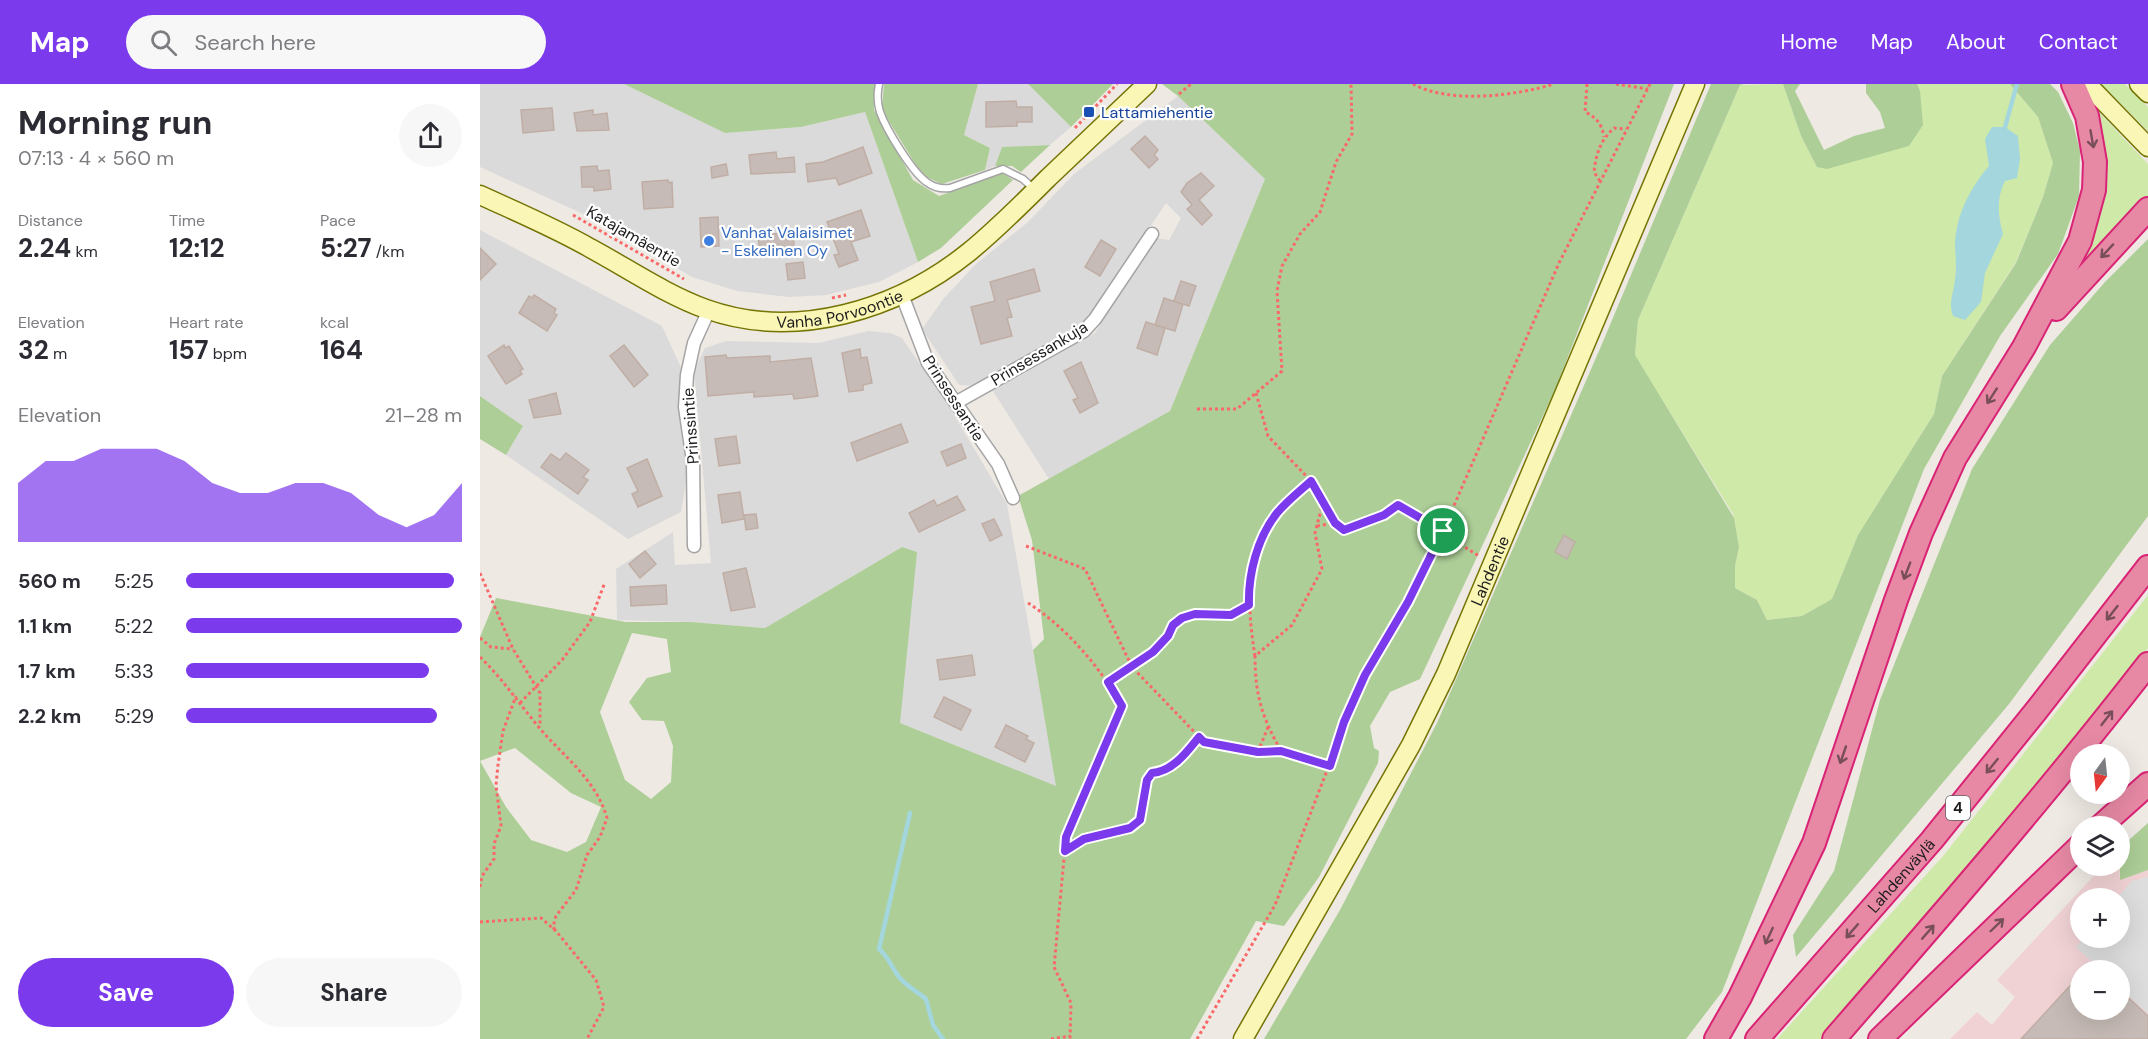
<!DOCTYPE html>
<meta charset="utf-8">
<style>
:root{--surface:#fff;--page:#f7f7f7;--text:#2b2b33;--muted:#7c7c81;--accent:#7c3aed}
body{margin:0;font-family:"DM Sans",sans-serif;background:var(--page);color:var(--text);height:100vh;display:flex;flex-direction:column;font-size:22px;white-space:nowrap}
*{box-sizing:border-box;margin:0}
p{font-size:20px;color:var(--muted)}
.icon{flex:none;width:33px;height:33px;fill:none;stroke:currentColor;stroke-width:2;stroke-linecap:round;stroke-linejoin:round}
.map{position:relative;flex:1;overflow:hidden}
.side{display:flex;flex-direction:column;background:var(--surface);width:480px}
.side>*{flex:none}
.needle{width:39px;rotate:195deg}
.tools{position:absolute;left:1590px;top:660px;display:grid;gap:12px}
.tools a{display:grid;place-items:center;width:60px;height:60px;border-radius:50%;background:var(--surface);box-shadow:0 6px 24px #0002;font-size:30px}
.pin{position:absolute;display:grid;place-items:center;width:51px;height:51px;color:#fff;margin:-26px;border:3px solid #fff;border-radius:50%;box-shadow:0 2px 6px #0007}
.round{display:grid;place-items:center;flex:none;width:63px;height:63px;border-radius:32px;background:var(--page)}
.headline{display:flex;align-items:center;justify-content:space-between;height:102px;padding:0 18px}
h1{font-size:33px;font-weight:700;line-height:45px}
.metrics{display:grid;grid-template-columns:repeat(3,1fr);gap:9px;height:102px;padding:6px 18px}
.metrics div{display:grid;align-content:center}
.metrics b{font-size:26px;font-weight:700}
.metrics small{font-size:16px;font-weight:400}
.metrics p{font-size:16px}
.chart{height:168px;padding:12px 18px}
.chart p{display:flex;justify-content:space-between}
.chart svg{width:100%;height:108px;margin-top:6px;fill:var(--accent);opacity:.7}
.button{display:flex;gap:12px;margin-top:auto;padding:12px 18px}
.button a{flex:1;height:69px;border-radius:36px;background:var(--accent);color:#fff;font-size:24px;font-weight:700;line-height:69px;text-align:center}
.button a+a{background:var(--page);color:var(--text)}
ul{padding:0 18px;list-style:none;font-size:20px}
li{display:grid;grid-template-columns:96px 72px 1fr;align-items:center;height:45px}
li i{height:15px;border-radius:8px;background:var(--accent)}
header{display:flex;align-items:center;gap:36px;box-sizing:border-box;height:84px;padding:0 30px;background:var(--accent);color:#fff}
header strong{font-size:28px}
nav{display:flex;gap:33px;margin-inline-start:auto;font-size:21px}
.search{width:420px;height:54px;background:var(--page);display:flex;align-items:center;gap:15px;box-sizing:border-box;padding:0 21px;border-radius:33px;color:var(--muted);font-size:22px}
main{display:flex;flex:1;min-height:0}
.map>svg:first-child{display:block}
</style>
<header>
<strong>Map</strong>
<div class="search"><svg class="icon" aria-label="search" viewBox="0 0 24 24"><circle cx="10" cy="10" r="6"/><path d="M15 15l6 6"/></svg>Search here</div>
<nav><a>Home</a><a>Map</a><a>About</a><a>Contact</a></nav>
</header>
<main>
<section class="side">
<div class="headline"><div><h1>Morning run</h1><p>07:13 · 4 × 560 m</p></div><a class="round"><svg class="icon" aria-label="share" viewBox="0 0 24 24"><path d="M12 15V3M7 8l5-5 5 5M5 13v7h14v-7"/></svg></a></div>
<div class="metrics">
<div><p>Distance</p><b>2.24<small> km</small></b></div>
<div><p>Time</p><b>12:12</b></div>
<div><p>Pace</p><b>5:27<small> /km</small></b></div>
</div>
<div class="metrics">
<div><p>Elevation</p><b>32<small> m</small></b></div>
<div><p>Heart rate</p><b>157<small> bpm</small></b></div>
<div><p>kcal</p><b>164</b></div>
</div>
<div class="chart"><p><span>Elevation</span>21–28 m</p>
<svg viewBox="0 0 160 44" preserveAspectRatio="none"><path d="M0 44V20L10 11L20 11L30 6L40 6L50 6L60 11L70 20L80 24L90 24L100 20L110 20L120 24L130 33L140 38L150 33L160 20V44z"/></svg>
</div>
<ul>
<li><b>560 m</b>5:25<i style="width:97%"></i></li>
<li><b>1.1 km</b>5:22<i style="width:100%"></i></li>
<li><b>1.7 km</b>5:33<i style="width:88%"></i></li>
<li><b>2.2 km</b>5:29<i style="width:91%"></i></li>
</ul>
<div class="button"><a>Save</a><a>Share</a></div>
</section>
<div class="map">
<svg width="1668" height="955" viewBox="0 0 1668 955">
<rect width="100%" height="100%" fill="#eee9e3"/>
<!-- residential -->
<g fill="#dbdada">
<path d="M0 0H144L245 49 321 43 385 28 438 178 399 198 346 211 309 213 257 207 212 193 112 134 0 83Z"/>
<path d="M498 0H548L591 43 570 61 522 63 515 82 505 86 510 64 484 51Z"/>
<path d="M698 12 785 95 690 327 569 395 513 307 615 249 675 154 689 156 701 134 686 119 606 238 496 302 479 301 442 245 464 214 496 180 548 138 594 90Z"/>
<path d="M0 146 182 242 204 290 209 379 201 428 148 455 26 371 43 342 0 312Z"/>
<path d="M388 247 410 249 422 254 468 321 527 420 577 703 420 639 422 463 285 544 211 538 137 536 136 485 193 448 195 481 231 479 214 286 225 264 246 257 339 259Z"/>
</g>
<!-- commercial -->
<path fill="#f0d2d4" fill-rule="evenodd" d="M1623 782H1639L1640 795 1668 786V955H1470L1497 928 1512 941 1535 913 1517 896ZM1600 814H1640V854H1600ZM1600 886H1640V926H1600Z"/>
<!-- grass -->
<g fill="#cfe9a8">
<path d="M1303 0 1321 52 1337 83 1429 62 1435 0H1530L1558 33 1573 79 1563 113 1536 178 1462 292 1454 330 1378 451 1352 515 1322 532 1287 536 1277 516 1255 504V482L1259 463 1253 430 1155 272 1158 236 1260 1Z"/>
<path d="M1621 0H1645L1668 23V47Z"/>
<path d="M1616 25 1668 80V114L1596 188Z"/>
<path d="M1668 511V564L1590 663 1342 955H1297L1464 771Z"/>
</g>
<!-- forest -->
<g fill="#adce97" fill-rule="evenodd">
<path d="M144 0H395L394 26 433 96 459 112 522 89 533 96 461 164 438 178 385 28 321 43 245 49Z"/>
<path d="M404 0H498L484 51 510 64 505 86 462 100 442 91 402 26Z"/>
<path d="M548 0H633L591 43Z"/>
<path d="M682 0H1194L1075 306 940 595 910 608 890 642 894 664 899 667 898 679 839 793 804 842 776 837 710 955H0V553L16 514 146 538H211L285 544 422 463 437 468 420 639 576 702 553 566 564 555 552 456 538 412 690 327 785 95 698 12ZM152 549 187 555 191 588 167 594 149 618 162 636 184 637 193 662 191 698 171 715 145 696 120 628ZM35 664 91 709 121 723 106 758 87 768 51 756 26 723 0 677Z"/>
<path d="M1231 0H1264L1260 1 1158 236 1155 271 1254 434 1259 463 1255 482V504L1277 516 1287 536 1322 532 1352 515 1378 451 1454 330 1462 292 1536 179 1563 113 1573 79 1558 33 1530 0H1570L1578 8 1593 39 1600 67 1599 112 1578 170 1520 252 1444 385 1242 908 1206 955H784L860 826 957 639 1122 260Z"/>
<path d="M1303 0H1320L1315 7 1344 66 1374 52 1405 44 1400 28 1386 9V0H1437L1440 7 1443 41 1429 62 1347 85 1337 83 1321 52Z"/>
<path d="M570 61 541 88 532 82H515L522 63Z"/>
<path d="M1668 155V432L1529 620 1316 873 1313 851 1354 787 1400 616 1492 385 1570 261 1625 198Z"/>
<path d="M0 312 43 342 26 371 0 355Z"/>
<path d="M1668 739V786L1640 796V764Z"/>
</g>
<!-- parking -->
<path fill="#ddd" d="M1668 793V930L1640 904V886H1621L1596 863 1604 854H1640V814H1637L1652 797Z"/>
<!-- water -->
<path fill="#a3d6dd" d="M1512 43H1525L1538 52 1540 75 1537 94 1525 97C1516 114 1518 132 1523 150L1505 189 1501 218 1485 236 1473 232C1468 218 1474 209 1475 195 1477 183 1475 170 1475 158 1477 129 1491 103 1509 82L1505 55Z"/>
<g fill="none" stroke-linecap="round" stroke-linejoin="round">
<!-- stream -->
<g stroke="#a3d6dd" stroke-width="4.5">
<path d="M1525 43 1537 0"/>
<path d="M430 729 399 865C409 873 411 883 419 893 426 902 437 907 446 915L453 941 463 955"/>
</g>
</g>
<!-- building -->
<g fill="#c6bbb6" stroke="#c0aea5" stroke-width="1.5">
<path d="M536 17 537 23H552V38H537V42L506 43V18Z"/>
<path d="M72 24 74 46 43 49 41 26Z"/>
<path d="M113 26V31L127 29 129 46 97 47 94 29Z"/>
<path d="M665 52 678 66 674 71 678 75 669 84 651 65Z"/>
<path d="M383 63 392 89 359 101 356 94 328 98 326 80 343 78Z"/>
<path d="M296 68 297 75 314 73 315 88 271 90 269 71Z"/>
<path d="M246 80 248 91 232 94 231 83Z"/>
<path d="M117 82 118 87 129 86 131 105 114 107V103H102L101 83Z"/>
<path d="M721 89 734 102 719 116 732 131 722 141 707 125 712 121 701 108 707 99Z"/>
<path d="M188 96 189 99 192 98 193 123 164 125 162 98Z"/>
<path d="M381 126 390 152 371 158 378 176 359 183 354 171 359 170 347 138Z"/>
<path d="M238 133 239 162 221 163 220 134Z"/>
<path d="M305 149V151H313L315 169 280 173 278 151Z"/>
<path d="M621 156 636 165 620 192 605 183Z"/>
<path d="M0 164 16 180 0 196Z"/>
<path d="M323 178 325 194 308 196 306 180Z"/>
<path d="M554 185 560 207 527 216 532 233 527 234 532 252 501 260 491 223 515 217 510 198Z"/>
<path d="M701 197 716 202 709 222 703 220 695 247 675 241 684 214 702 220 694 217Z"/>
<path d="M54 211 76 225 74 229 77 231 67 247 39 229 49 212 52 214Z"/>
<path d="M666 238 685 244 677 271 657 264Z"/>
<path d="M24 261 25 264 29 262 43 285 40 287 42 290 26 300 8 272Z"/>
<path d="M144 261 168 291 154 303 130 272Z"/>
<path d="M380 265 381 274 387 273 392 299 383 301V306L369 308 362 269Z"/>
<path d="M246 271 247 274 290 272V278L331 274 338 312 314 315 313 310 274 313V308L228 312 225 273Z"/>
<path d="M601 278 618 319 600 329 593 316 598 314 584 287Z"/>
<path d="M76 309 81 330 54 334 49 316Z"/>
<path d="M421 340 428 358 377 377 371 359Z"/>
<path d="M256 352 260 379 239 382 235 355Z"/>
<path d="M481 360 486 374 467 382 461 368Z"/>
<path d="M86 369 109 386 103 393 108 396 98 410 61 383 71 370 80 376Z"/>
<path d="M167 375 182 412 158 423 152 410 158 407 147 384Z"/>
<path d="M260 408 264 435 242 439 238 411Z"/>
<path d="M477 412 485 426 439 448 429 429 454 416 457 422Z"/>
<path d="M276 430 278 444 266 446 264 431Z"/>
<path d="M514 435 522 451 510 457 502 440Z"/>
<path d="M1084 451 1095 458 1087 475 1075 468Z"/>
<path d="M165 467 176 480 160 494 149 480Z"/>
<path d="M266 484 275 523 251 527 243 489Z"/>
<path d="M186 501 187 520 151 522 150 503Z"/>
<path d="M492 571 495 591 460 596 457 576Z"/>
<path d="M464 613 491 626 481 646 454 633Z"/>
<path d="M526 641 548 652 546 655 554 659 545 678 515 663Z"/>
<path d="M1600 891V926H1640V906L1668 932V955H1541Z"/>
</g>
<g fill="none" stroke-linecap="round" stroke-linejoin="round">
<defs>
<path id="lane" d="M399 0C397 10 397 19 400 28 406 45 433 90 448 99 455 104 462 105 470 104L523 85 543 95 555 106"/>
<g id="street">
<path d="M422 211 448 279 518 380 533 414"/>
<path d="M477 318 604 247 615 235 672 150"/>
<path d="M214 462 213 377 205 323 207 291 214 259 229 226"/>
</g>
<g id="secondary">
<path d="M1607 0 1668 63"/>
<path d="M1659 0 1668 9"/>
<path id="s1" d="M0 111C37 128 75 144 110 164 149 185 185 210 226 225 316 257 417 226 489 168 517 145 543 119 568 94 601 63 634 31 667 0"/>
<path id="s2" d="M763 955 931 661 966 590 1215 0"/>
</g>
<g id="highway">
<path d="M1576 225 1668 125"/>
<path d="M1621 742 1668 700"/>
<path d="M1236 955 1260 913 1334 759 1416 516 1441 449 1475 374 1544 263 1600 157 1614 106 1615 78 1607 32 1593 0"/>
<path id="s3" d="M1277 955 1452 756 1556 627 1668 483"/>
<path d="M1354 955C1461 832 1568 709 1668 580"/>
<path d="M1400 955 1600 762"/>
</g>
</defs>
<!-- lane casing -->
<use href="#lane" stroke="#a4a4a4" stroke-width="9"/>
<!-- street casing -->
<use href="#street" stroke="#a4a4a4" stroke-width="15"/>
<!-- secondary casing -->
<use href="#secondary" stroke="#747404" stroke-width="21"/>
<!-- highway casing -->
<use href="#highway" stroke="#d92375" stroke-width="26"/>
<!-- path -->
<g stroke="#fa6869" stroke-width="3" stroke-dasharray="3 3" stroke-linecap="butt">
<path d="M933 0C969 20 1035 12 1074 0"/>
<path d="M1107 0 1105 28C1116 33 1122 40 1124 53"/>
<path d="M1136 0 1168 5"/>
<path d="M699 10 711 0"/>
<path d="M595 44 637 0"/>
<path d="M1120 97 1114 88C1116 70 1120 57 1134 44L1146 45"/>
<path d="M93 131 204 195"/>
<path d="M352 214 366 211"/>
<path d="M776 309 788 352 831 397 855 439 864 446 904 431 918 421 999 472"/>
<path d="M717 325H757L802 287 797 207 802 182 820 150 840 128 856 78 872 50 871 0"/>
<path d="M843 418 835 449 842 485 812 541 775 572C775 611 782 633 801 667L850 682"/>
<path d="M837 442 855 439"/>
<path d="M546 462 605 485 652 583 724 658 778 668 801 667"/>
<path d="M0 489 33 565 60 609V643"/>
<path d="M548 519C586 543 620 583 642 622L586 753 574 883 591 919 590 955"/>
<path d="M0 554 11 563 33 565"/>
<path d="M775 572C767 523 764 470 797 429 807 417 820 407 831 397"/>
<path d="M0 573C20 592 35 614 53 636 78 669 115 692 127 734L120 753 107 771 96 806 76 832 73 843 76 847"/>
<path d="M629 598 673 568 688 552 693 541 702 534 715 530 751 531 769 521"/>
<path d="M40 619 82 576 110 538 125 498"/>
<path d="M778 668 788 643"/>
<path d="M585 767 604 755 650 744 660 736 667 696 672 689C693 687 706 669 719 653"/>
<path d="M0 803 2 792 14 775V760L21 742 16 701 18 681 23 647 36 612"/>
<path d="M0 838 61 834 76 847 116 896 124 923 107 955"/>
<path d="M571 955 590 952"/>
<path d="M717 955 795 821 884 591 928 518 963 447 1079 179 1170 0"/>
</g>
<!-- lane -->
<use href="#lane" stroke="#fff" stroke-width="6"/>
<!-- street -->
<use href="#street" stroke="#fff" stroke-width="12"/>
<!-- secondary -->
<use href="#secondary" stroke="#faf6b6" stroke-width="18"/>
<!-- highway -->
<use href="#highway" stroke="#e789a5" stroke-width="22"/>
</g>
<!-- one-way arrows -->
<defs><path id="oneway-shaft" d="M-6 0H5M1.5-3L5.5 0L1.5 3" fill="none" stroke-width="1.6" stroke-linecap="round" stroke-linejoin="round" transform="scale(1.5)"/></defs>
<g stroke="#784e5a">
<use href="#oneway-shaft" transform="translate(1612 55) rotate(80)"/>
<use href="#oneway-shaft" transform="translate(1627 167) rotate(133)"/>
<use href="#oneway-shaft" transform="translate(1512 312) rotate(123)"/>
<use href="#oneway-shaft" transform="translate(1427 487) rotate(111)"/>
<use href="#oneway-shaft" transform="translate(1632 529) rotate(128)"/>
<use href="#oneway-shaft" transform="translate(1627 634) rotate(-52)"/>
<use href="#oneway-shaft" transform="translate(1363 671) rotate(109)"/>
<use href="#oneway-shaft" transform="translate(1512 682) rotate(129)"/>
<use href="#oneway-shaft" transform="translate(1517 841) rotate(-44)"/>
<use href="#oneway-shaft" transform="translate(1372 847) rotate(131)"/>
<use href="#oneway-shaft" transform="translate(1448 848) rotate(-49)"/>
<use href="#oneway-shaft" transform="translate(1289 852) rotate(115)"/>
</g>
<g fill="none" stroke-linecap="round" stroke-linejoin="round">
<defs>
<path id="route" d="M831 397 855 439 864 446 904 431 918 421 963 447 928 518 885 591 864 638 850 682 801 667 778 668 724 658 719 653C706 669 693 687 672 689L667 696 660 736 650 744 604 755 585 767 586 753 642 622 628 598 673 568 688 552 693 541 702 534 715 530 751 531 769 521C768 491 777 454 797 429 807 417 820 407 831 397Z"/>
</defs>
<!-- route casing -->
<use href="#route" stroke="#fff" stroke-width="12"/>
<!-- route -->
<use href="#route" stroke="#7c3aed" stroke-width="8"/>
</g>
<!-- markers -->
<rect fill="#1a4fb4" stroke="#fff" stroke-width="2" x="603" y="22" width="12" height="12" rx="3"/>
<circle fill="#3f7fe0" stroke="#fff" stroke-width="2" cx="229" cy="157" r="6"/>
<g text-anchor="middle" stroke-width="4.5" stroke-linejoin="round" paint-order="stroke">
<!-- shield labels -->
<rect fill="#fff" stroke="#616161" stroke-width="1.5" x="1466" y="712" width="24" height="24" rx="4.5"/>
<g font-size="15" font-weight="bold" fill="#1d1d1d">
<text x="1478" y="729">4</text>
</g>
<!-- transit labels -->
<g font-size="16" fill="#164399" stroke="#fff" text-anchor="start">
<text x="621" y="34">Lattamiehentie</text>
</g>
<!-- shop labels -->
<g font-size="16" fill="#366cbe" stroke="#fff" text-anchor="start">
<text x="241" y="154">Vanhat Valaisimet<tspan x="241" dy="18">- Eskelinen Oy</tspan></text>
</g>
<!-- street labels -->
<g font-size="16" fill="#1d1d1d" stroke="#fff">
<text transform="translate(154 152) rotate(30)" y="6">Katajamäentie</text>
<text dy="6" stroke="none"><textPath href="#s1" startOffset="390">Vanha Porvoontie</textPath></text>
<text transform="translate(559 269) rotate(-31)" y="6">Prinsessankuja</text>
<text transform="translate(474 314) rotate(57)" y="6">Prinsessantie</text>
<text transform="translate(210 342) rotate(-94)" y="6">Prinssintie</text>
<text dy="6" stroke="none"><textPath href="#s2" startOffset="530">Lahdentie</textPath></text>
<text dy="6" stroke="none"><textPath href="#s3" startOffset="218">Lahdenväylä</textPath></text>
</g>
</g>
</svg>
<div class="tools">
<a><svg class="needle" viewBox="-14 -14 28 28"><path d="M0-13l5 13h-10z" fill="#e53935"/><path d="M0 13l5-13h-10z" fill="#7c7c81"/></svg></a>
<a><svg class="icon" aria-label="layers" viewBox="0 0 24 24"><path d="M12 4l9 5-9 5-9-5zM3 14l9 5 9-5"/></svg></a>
<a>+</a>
<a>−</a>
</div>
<div class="pin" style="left:963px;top:447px;background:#1e9e55"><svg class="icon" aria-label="arrive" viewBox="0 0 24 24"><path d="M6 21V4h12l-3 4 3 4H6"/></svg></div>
</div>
</main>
